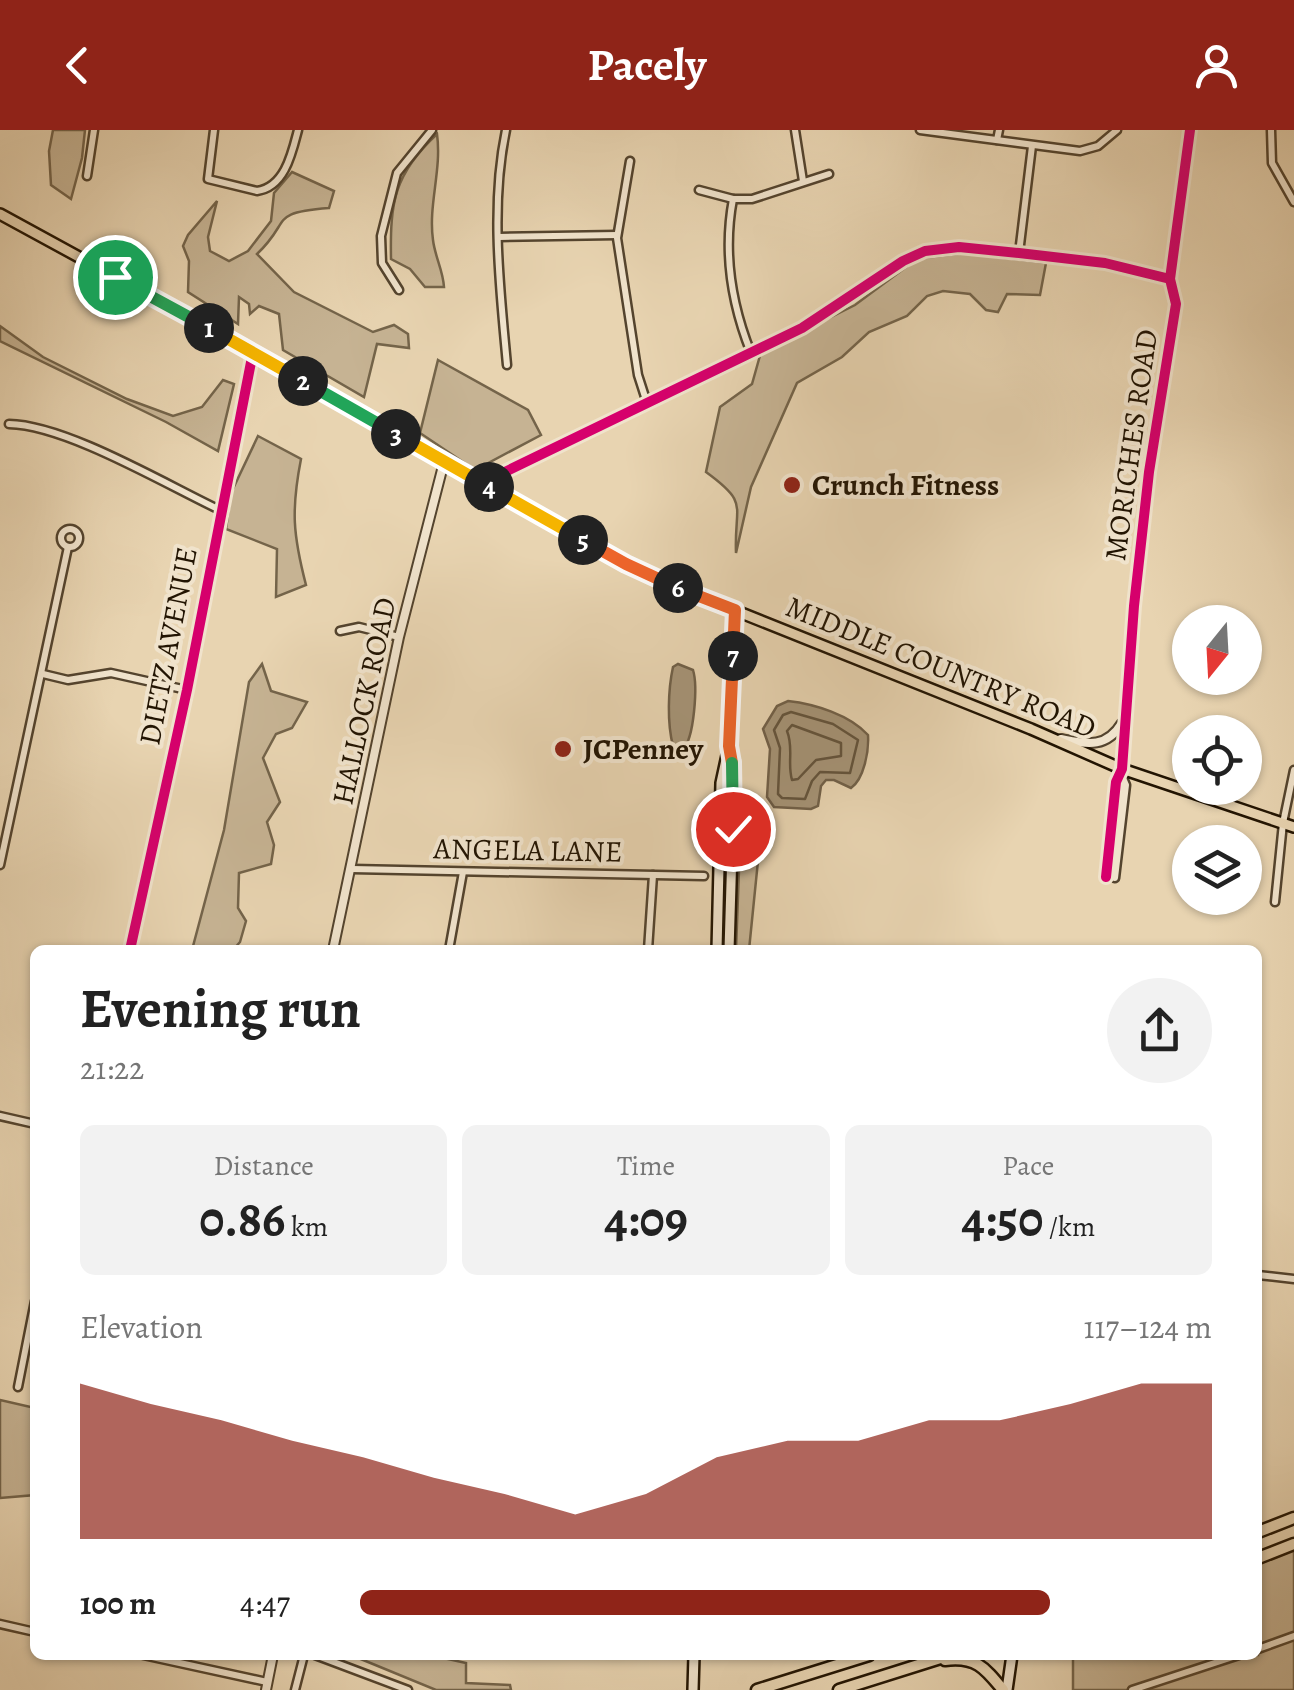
<!DOCTYPE html>
<meta charset="utf-8">
<style>
:root{--surface:#fff;--page:#f2f2f2;--text:#222;--muted:#767676;--accent:#8f2418}
body{margin:0;font-family:Alegreya,serif;background:var(--page);color:var(--text);height:100vh;display:flex;flex-direction:column;font-size:38px;white-space:nowrap}
*{box-sizing:border-box;margin:0}
p{font-size:32px;color:var(--muted)}
.icon{flex:none;width:55px;height:55px;fill:none;stroke:currentColor;stroke-width:2;stroke-linecap:round;stroke-linejoin:round}
.map{position:relative;flex:1;overflow:hidden}
.details{position:absolute;left:30px;top:815px;width:1232px;height:715px;display:flex;flex-direction:column;background:var(--surface);border-radius:15px;box-shadow:0 2px 8px #0004}
.details>*{flex:none}
.needle{width:65px;rotate:198deg}
.buttons{position:absolute;left:1172px;top:475px;display:grid;gap:20px}
.buttons a{display:grid;place-items:center;width:90px;height:90px;border-radius:50%;background:var(--surface);box-shadow:0 2px 8px #0004;font-size:50px}
.pin{position:absolute;display:grid;place-items:center;width:85px;height:85px;color:#fff;margin:-42px;border:5px solid #fff;border-radius:50%;box-shadow:0 2px 10px #0007}
.km{position:absolute;width:50px;height:50px;margin:-25px;border-radius:50%;background:#222;color:#fff;font-size:28px;line-height:50px;text-align:center}
.round{display:grid;place-items:center;flex:none;width:105px;height:105px;border-radius:52px;background:var(--page)}
.headline{display:flex;align-items:center;justify-content:space-between;height:170px;padding:0 50px}
h1{font-size:55px;font-weight:700;line-height:75px}
.metrics{display:grid;grid-template-columns:repeat(3,1fr);gap:15px;height:170px;padding:10px 50px}
.metrics div{display:grid;align-content:center;border-radius:15px;background:var(--page);text-align:center}
.metrics b{font-size:50px;font-weight:700}
.metrics small{font-size:28px;font-weight:400}
.metrics p{font-size:28px}
.chart{height:280px;padding:20px 50px}
.chart p{display:flex;justify-content:space-between}
.chart svg{width:100%;height:180px;margin-top:10px;fill:var(--accent);opacity:.7}
ul{padding:0 50px;list-style:none;font-size:32px}
li{display:grid;grid-template-columns:160px 120px 1fr;align-items:center;height:75px}
li i{height:25px;border-radius:12px;background:var(--accent)}
header{display:flex;justify-content:space-between;align-items:center;height:130px;padding:0 50px;background:var(--accent);color:#fff;font-size:45px;font-weight:700}
.map>svg:first-child{display:block}
</style>
<header><svg class="icon" aria-label="back" viewBox="0 0 24 24"><path d="M15 5l-7 7 7 7"/></svg>Pacely<svg class="icon" aria-label="person" viewBox="0 0 24 24"><circle cx="12" cy="8" r="4"/><path d="M4 21q1-7 8-7t8 7"/></svg></header>
<div class="map">
<svg width="1294" height="1560" viewBox="0 0 1294 1560">
<rect width="100%" height="100%" fill="#e8d4b1"/>
<filter id="stains"><feTurbulence type="fractalNoise" baseFrequency=".002" numOctaves="4"/><feColorMatrix values="0 0 0 0 .2 0 0 0 0 .09 0 0 0 0 .02 0 0 0 .5 -.17"/></filter>
<radialGradient id="worn" r=".72"><stop offset=".6" stop-color="#630" stop-opacity="0"/><stop offset="1" stop-color="#630" stop-opacity=".3"/></radialGradient>
<!-- green -->
<g fill="#c6b393" stroke="#74644a" stroke-width="2.5">
<path d="M53 0H85L82 28 71 69 51 55 49 21Z"/>
<path d="M437 4C442 40 428 75 433 110 435 127 443 140 444 157H425L410 139 391 129C390 72 394 44 437 4Z"/>
<path d="M292 42 334 61 329 78C267 83 293 90 257 124L294 162 373 202 394 195 408 204 409 218 377 214 364 267 283 220 279 184 259 176 250 184 249 174 239 167 238 194 188 162 189 131 183 116 188 105 217 71 208 107 210 121 229 131 248 121 271 91 274 63Z"/>
<path d="M964 123 1046 133 1040 165 1007 164 998 182 986 180 970 164 943 161 927 166 907 186 869 202 842 227 797 253 751 357 736 423C734 374 750 374 706 342L720 277 752 254 761 222 855 175 917 129Z"/>
<path d="M0 196 43 227 127 269 173 286 202 277 223 250 234 254 218 321 166 292 0 211Z"/>
<path d="M438 230 528 280 541 305 475 340 420 303Z"/>
<path d="M258 306 301 329C291 380 293 405 306 455L276 467 277 419 226 399 231 363Z"/>
<path d="M262 534 271 561 307 572 292 598 276 604 263 628 280 672 267 692 274 715 271 734 239 743 238 778 246 791 240 812 233 820H192L224 700 249 552Z"/>
<path d="M742 710 760 711 749 820H736L740 713Z"/>
<path d="M0 1270 35 1278V1365L0 1368Z"/>
<path d="M1294 1412V1560H1073V1525H1258V1425Z"/>
<path d="M351 1525H430L466 1533V1553L510 1555 511 1560H436Z"/>
</g>
<!-- water -->
<g fill="#a59376" stroke="#716048" stroke-width="2.5">
<path d="M678 534 693 540C698 556 694 609 683 619L673 616C667 593 668 560 673 537Z"/>
<path d="M788 571C815 574 850 585 868 605 869 621 864 649 851 658L834 650H826L821 656 818 676 811 679 774 677 767 667 770 619 763 599 777 576Z"/>
</g>
<g fill="none" stroke-linecap="round" stroke-linejoin="round">
<!-- shore -->
<g stroke="#64543c" stroke-width="2.5">
<path d="M791 582 833 594 858 610 850 643 820 642 812 651 805 669 782 668 778 664 780 618 774 600 783 585Z"/>
<path d="M792 595 841 613V626L816 630 798 649 792 650C787 633 794 618 787 601Z"/>
</g>
<defs>
<g id="minor">
<path d="M214 0 208 49 257 61C285 57 292 23 298 0"/>
<path d="M506 0C490 76 500 158 507 235"/>
<path d="M795 0 803 51"/>
<path d="M920 0 1080 21 1098 16 1117 0"/>
<path d="M1271 0 1272 33 1294 72"/>
<path d="M997 10 999 0"/>
<path d="M630 31 617 108 638 245 647 273"/>
<path d="M87 46 94 0"/>
<path d="M699 60 733 69H752L829 44"/>
<path d="M733 69C723 122 731 173 751 223"/>
<path d="M499 107 617 105"/>
<path d="M1019 123 1032 16"/>
<path d="M399 160 382 133 381 106 397 43 432 0"/>
<path d="M9 294C66 295 165 354 220 380"/>
<path d="M482 353 802 198 903 131 925 121 959 117 1019 123 1105 133 1170 149"/>
<circle cx="70" cy="408" r="9"/>
<path d="M340 501 359 497 399 507"/>
<path d="M43 544 68 550 111 543 187 560"/>
<path d="M0 735 68 417"/>
<path d="M352 739 704 746"/>
<path d="M1106 747 1116 652 1122 639"/>
<path d="M1115 748 1126 655 1122 646"/>
<path d="M1275 772 1283 693 1294 640"/>
<path d="M130 820 187 560 253 222"/>
<path d="M449 820 463 742"/>
<path d="M648 820 653 745"/>
<path d="M0 986 35 994"/>
<path d="M1258 1145 1294 1149"/>
<path d="M18 1257 35 1171"/>
<path d="M0 1494 35 1502"/>
<path d="M1258 1519 1294 1506"/>
<path d="M143 1525 267 1552"/>
<path d="M315 1525 408 1560"/>
<path d="M295 1560 304 1525"/>
<path d="M1132 1560 1239 1525"/>
</g>
<g id="tertiary">
<path d="M1061 609C1087 614 1106 619 1122 593"/>
<path d="M1122 639 1134 476 1149 342 1176 174 1170 149 1190 0"/>
<path d="M333 820 399 507 444 332"/>
<path d="M266 1560 273 1525"/>
</g>
<g id="secondary">
<path d="M717 820 721 653 729 616 735 480"/>
<path d="M729 820 734 654 730 623"/>
<path d="M693 1560 694 1525"/>
<path d="M1007 1560 1012 1525"/>
</g>
<path id="primary" d="M0 84 253 222 649 446 1031 599 1122 639 1294 697"/>
<g id="trunk">
<path d="M1258 1402 1294 1388"/>
<path d="M1258 1428 1294 1414"/>
<path d="M945 1530C976 1526 985 1538 1003 1560"/>
<path d="M757 1560 869 1525"/>
<path d="M839 1560 950 1525"/>
</g>
</defs>
<!-- minor casing -->
<use href="#minor" stroke="#54442e" stroke-width="11"/>
<!-- tertiary casing -->
<use href="#tertiary" stroke="#54442e" stroke-width="12"/>
<!-- secondary casing -->
<use href="#secondary" stroke="#221402" stroke-width="14"/>
<!-- primary casing -->
<use href="#primary" stroke="#221402" stroke-width="14"/>
<!-- trunk casing -->
<use href="#trunk" stroke="#221402" stroke-width="15"/>
<!-- minor -->
<use href="#minor" stroke="#f0e3cc" stroke-width="6"/>
<!-- tertiary -->
<use href="#tertiary" stroke="#f0e3cc" stroke-width="8"/>
<!-- secondary -->
<use href="#secondary" stroke="#f0e3cc" stroke-width="9"/>
<!-- primary -->
<use href="#primary" stroke="#e8d4b1" stroke-width="9"/>
<!-- trunk -->
<use href="#trunk" stroke="#e8d4b1" stroke-width="10"/>
<defs>
<g id="cycleway">
<path d="M482 353 802 198 903 131 925 121 959 117 1019 123 1105 133 1170 149"/>
<path d="M1106 747 1116 652 1122 639 1134 476 1149 342 1176 174 1170 149 1190 0"/>
<path d="M130 820 187 560 253 222"/>
</g>
</defs>
<!-- cycleway casing -->
<use href="#cycleway" stroke="#f0e3cc" stroke-width="16"/>
<!-- cycleway -->
<use href="#cycleway" stroke="#d6006c" stroke-width="10"/>
</g>
<g fill="none" stroke-linecap="round" stroke-linejoin="round">
<defs>
<path id="split-1" d="M115 147 209 198"/>
<path id="split-2" d="M209 198 303 251"/>
<path id="split-3" d="M303 251 396 304"/>
<path id="split-4" d="M396 304 489 357"/>
<path id="split-5" d="M489 357 583 410"/>
<path id="split-6" d="M583 410 626 434 678 458"/>
<path id="split-7" d="M678 458 735 480 733 526"/>
<path id="split-8" d="M732 633 729 616 733 526"/>
<path id="split-9" d="M732 633 733 699"/>
</defs>
<!-- split-1 casing -->
<use href="#split-1" stroke="#fff" stroke-width="20"/>
<!-- split-2 casing -->
<use href="#split-2" stroke="#fff" stroke-width="20"/>
<!-- split-3 casing -->
<use href="#split-3" stroke="#fff" stroke-width="20"/>
<!-- split-4 casing -->
<use href="#split-4" stroke="#fff" stroke-width="20"/>
<!-- split-5 casing -->
<use href="#split-5" stroke="#fff" stroke-width="20"/>
<!-- split-6 casing -->
<use href="#split-6" stroke="#fff" stroke-width="20"/>
<!-- split-7 casing -->
<use href="#split-7" stroke="#fff" stroke-width="20"/>
<!-- split-8 casing -->
<use href="#split-8" stroke="#fff" stroke-width="20"/>
<!-- split-9 casing -->
<use href="#split-9" stroke="#fff" stroke-width="20"/>
<!-- split-1 -->
<use href="#split-1" stroke="#22a559" stroke-width="12"/>
<!-- split-2 -->
<use href="#split-2" stroke="#f5b400" stroke-width="12"/>
<!-- split-3 -->
<use href="#split-3" stroke="#22a559" stroke-width="12"/>
<!-- split-4 -->
<use href="#split-4" stroke="#f5b400" stroke-width="12"/>
<!-- split-5 -->
<use href="#split-5" stroke="#f5b400" stroke-width="12"/>
<!-- split-6 -->
<use href="#split-6" stroke="#f0652b" stroke-width="12"/>
<!-- split-7 -->
<use href="#split-7" stroke="#f0652b" stroke-width="12"/>
<!-- split-8 -->
<use href="#split-8" stroke="#f0652b" stroke-width="12"/>
<!-- split-9 -->
<use href="#split-9" stroke="#22a559" stroke-width="12"/>
</g>
<!-- markers -->
<g fill="#8f2418" stroke="#f0e3cc" stroke-width="4">
<circle cx="792" cy="355" r="10"/>
<circle cx="563" cy="619" r="10"/>
</g>
<g text-anchor="middle" stroke-width="8" stroke-linejoin="round" paint-order="stroke">
<!-- street labels -->
<g font-size="30" fill="#221402" stroke="#f0e3cc">
<text transform="translate(1131 315) rotate(-82)" y="10">MORICHES ROAD</text>
<text transform="translate(168 516) rotate(-79)" y="10">DIETZ AVENUE</text>
<text transform="translate(941 537) rotate(22)" y="10">MIDDLE COUNTRY ROAD</text>
<text transform="translate(364 571) rotate(-78)" y="10">HALLOCK ROAD</text>
<text transform="translate(528 720) rotate(1)" y="10">ANGELA LANE</text>
</g>
<!-- poi labels -->
<g font-size="30" font-weight="bold" fill="#221402" stroke="#f0e3cc" text-anchor="start">
<text x="812" y="365">Crunch Fitness</text>
<text x="583" y="629">JCPenney</text>
</g>
</g>
<rect width="100%" height="100%" filter="url(#stains)"/>
<rect width="100%" height="100%" fill="url(#worn)"/>
</svg>
<div class="buttons">
<a><svg class="needle" viewBox="-14 -14 28 28"><path d="M0-13l5 13h-10z" fill="#e53935"/><path d="M0 13l5-13h-10z" fill="#767676"/></svg></a>
<a><svg class="icon" aria-label="locate" viewBox="0 0 24 24"><circle cx="12" cy="12" r="6"/><path d="M12 2v4M12 18v4M2 12h4M18 12h4"/></svg></a>
<a><svg class="icon" aria-label="layers" viewBox="0 0 24 24"><path d="M12 4l9 5-9 5-9-5zM3 14l9 5 9-5"/></svg></a>
</div>
<div class="pin" style="left:115px;top:147px;background:#1e9e55"><svg class="icon" aria-label="arrive" viewBox="0 0 24 24"><path d="M6 21V4h12l-3 4 3 4H6"/></svg></div>
<div class="pin" style="left:733px;top:699px;background:#d93025"><svg class="icon" aria-label="check" viewBox="0 0 24 24"><path d="M5 12l5 5 9-10"/></svg></div>
<b class="km" style="left:209px;top:198px">1</b>
<b class="km" style="left:303px;top:251px">2</b>
<b class="km" style="left:396px;top:304px">3</b>
<b class="km" style="left:489px;top:357px">4</b>
<b class="km" style="left:583px;top:410px">5</b>
<b class="km" style="left:678px;top:458px">6</b>
<b class="km" style="left:733px;top:526px">7</b>
<section class="details">
<div class="headline"><div><h1>Evening run</h1><p>21:22</p></div><a class="round"><svg class="icon" aria-label="share" viewBox="0 0 24 24"><path d="M12 15V3M7 8l5-5 5 5M5 13v7h14v-7"/></svg></a></div>
<div class="metrics">
<div><p>Distance</p><b>0.86<small> km</small></b></div>
<div><p>Time</p><b>4:09</b></div>
<div><p>Pace</p><b>4:50<small> /km</small></b></div>
</div>
<div class="chart"><p><span>Elevation</span>117–124 m</p>
<svg viewBox="0 0 160 44" preserveAspectRatio="none"><path d="M0 44V6L10 11L20 15L30 20L40 24L50 29L60 33L70 38L80 33L90 24L100 20L110 20L120 15L130 15L140 11L150 6L160 6V44z"/></svg>
</div>
<ul>
<li><b>100 m</b>4:47<i style="width:81%"></i></li>
</ul>
</section>
</div>
